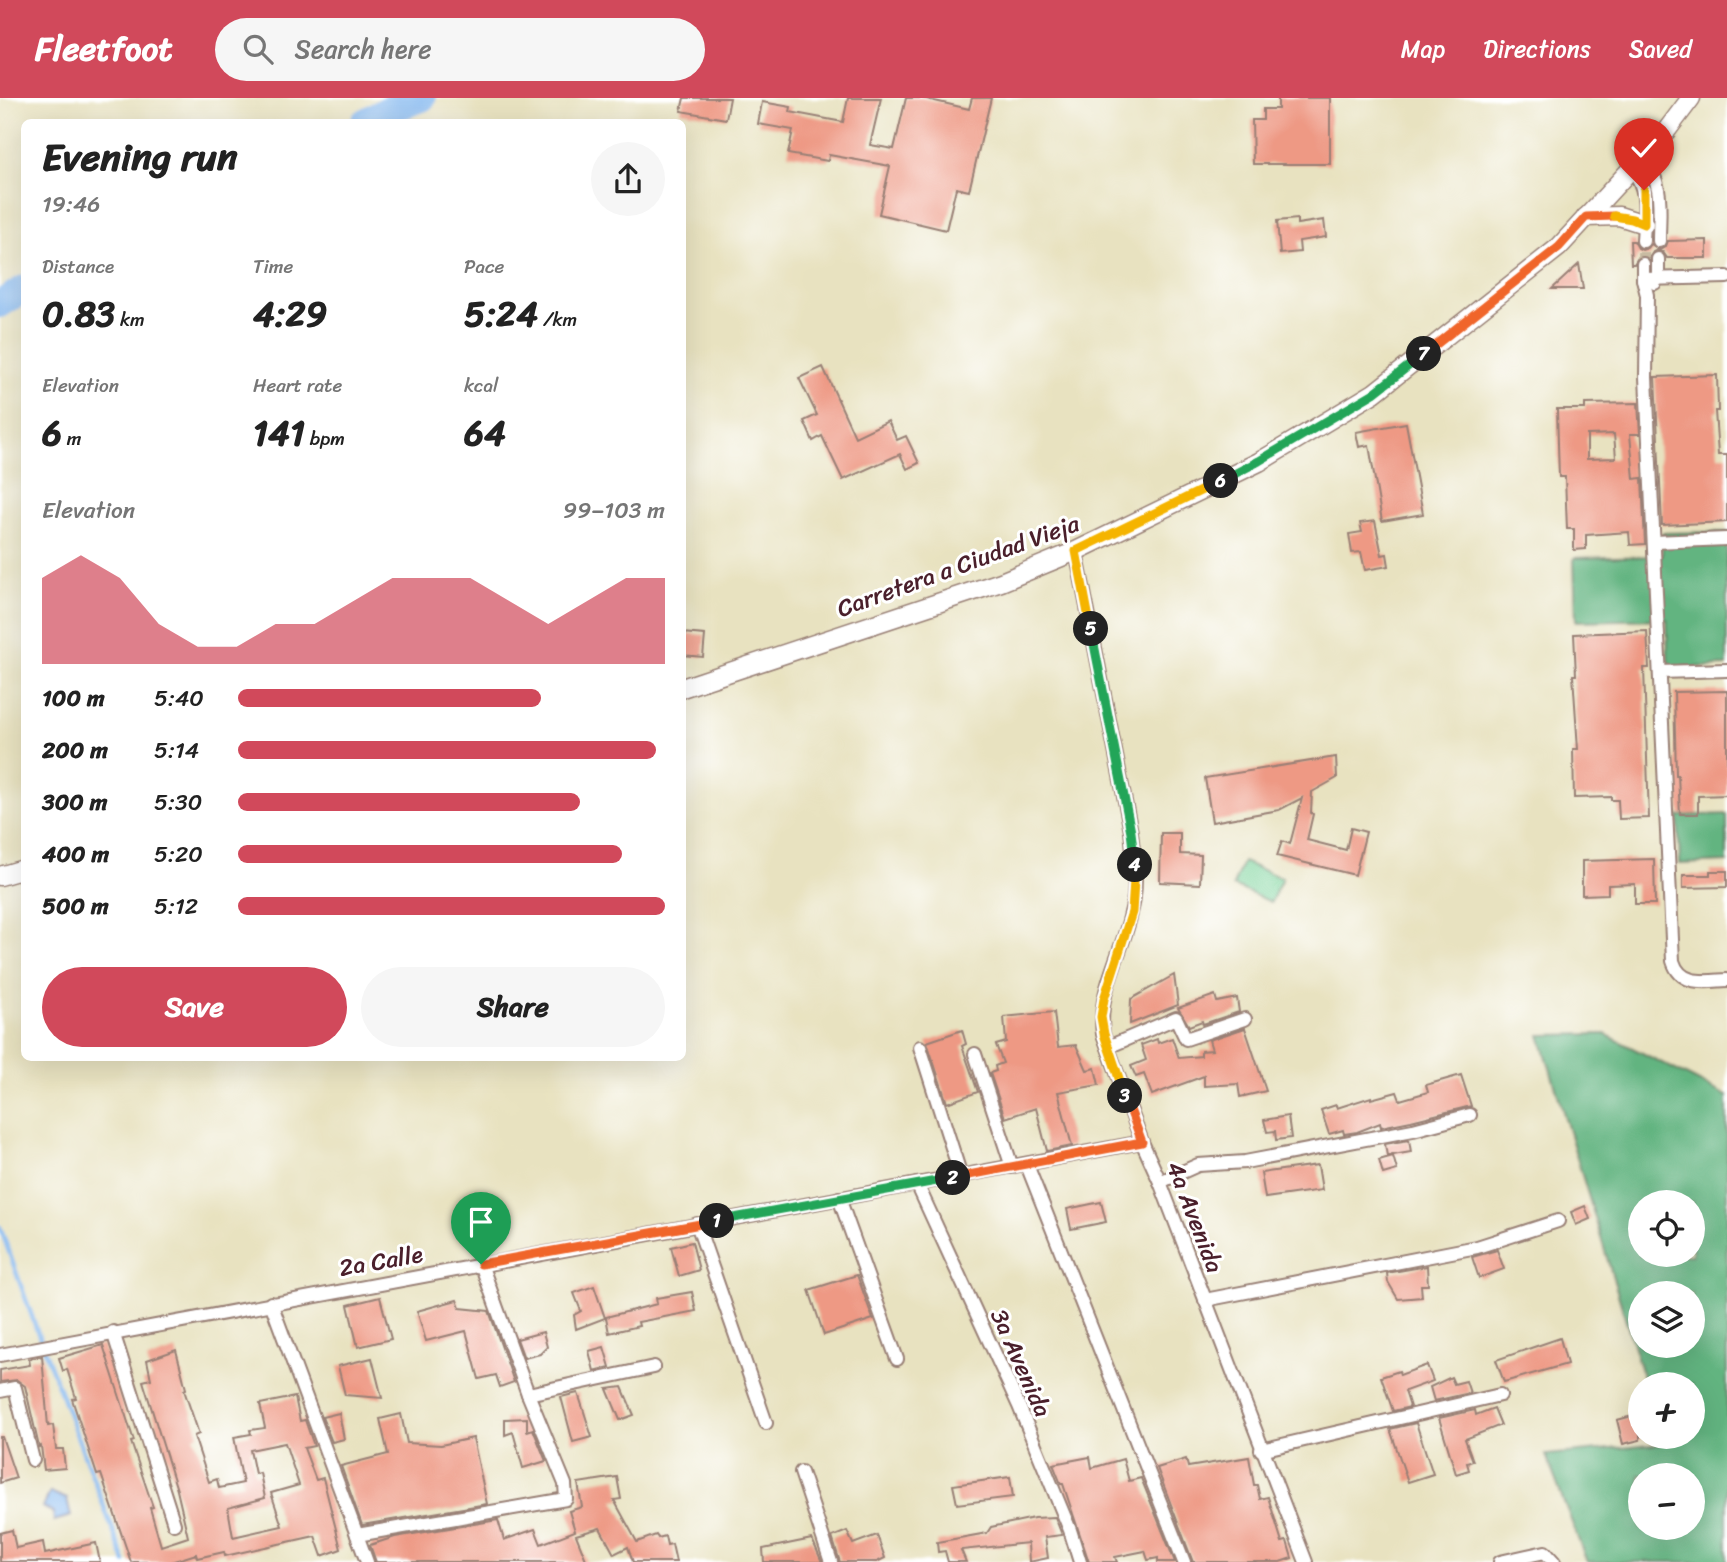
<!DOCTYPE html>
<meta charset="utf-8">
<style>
:root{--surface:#fff;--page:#f6f6f6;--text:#222;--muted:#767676;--accent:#d1495b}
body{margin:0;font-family:Sriracha,sans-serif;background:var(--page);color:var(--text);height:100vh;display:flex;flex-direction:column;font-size:26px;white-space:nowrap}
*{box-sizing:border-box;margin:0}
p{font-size:23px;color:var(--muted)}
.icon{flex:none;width:38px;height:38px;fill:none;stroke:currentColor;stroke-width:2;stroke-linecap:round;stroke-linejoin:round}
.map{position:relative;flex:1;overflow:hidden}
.details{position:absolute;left:21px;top:21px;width:665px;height:942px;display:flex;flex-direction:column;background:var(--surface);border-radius:10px;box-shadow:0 7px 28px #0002}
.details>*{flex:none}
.fabs{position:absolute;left:1628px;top:1092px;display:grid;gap:14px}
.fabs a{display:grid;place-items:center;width:77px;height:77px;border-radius:50%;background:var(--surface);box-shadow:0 7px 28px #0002;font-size:35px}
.pin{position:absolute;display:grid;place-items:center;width:60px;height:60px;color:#fff;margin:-72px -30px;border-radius:50% 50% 50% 0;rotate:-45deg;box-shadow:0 0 7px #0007}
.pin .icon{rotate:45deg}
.km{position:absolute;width:35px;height:35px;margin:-18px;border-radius:50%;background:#222;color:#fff;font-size:19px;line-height:35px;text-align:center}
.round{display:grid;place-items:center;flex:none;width:74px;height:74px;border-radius:37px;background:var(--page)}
.headline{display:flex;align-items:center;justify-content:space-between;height:119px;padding:0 21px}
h1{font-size:38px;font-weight:800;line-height:52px}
.metrics{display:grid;grid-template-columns:repeat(3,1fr);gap:10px;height:119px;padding:7px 21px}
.metrics div{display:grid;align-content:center}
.metrics b{font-size:35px;font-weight:800}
.metrics small{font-size:19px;font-weight:400}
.metrics p{font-size:19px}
.chart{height:196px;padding:14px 21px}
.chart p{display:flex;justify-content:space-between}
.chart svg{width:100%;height:126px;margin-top:7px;fill:var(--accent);opacity:.7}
.action{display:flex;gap:14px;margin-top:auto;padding:14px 21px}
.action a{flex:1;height:80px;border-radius:42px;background:var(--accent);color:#fff;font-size:28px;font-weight:800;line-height:80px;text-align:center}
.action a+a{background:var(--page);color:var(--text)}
ul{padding:0 21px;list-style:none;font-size:23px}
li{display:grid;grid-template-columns:112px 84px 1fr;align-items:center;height:52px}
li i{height:18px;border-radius:9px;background:var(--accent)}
header{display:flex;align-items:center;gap:42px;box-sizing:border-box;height:98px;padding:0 35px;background:var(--accent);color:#fff}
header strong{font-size:33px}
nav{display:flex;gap:38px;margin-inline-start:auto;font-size:24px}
.search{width:490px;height:63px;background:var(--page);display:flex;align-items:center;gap:18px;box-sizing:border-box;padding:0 24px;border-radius:38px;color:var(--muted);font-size:26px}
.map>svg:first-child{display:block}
</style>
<header>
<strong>Fleetfoot</strong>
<div class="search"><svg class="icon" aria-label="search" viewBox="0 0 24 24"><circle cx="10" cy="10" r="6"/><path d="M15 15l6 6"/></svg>Search here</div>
<nav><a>Map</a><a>Directions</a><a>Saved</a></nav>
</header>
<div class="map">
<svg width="1727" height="1464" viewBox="0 0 1727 1464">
<rect width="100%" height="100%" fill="#fff"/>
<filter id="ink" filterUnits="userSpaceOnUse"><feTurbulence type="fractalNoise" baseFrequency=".0143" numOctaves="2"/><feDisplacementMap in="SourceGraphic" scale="14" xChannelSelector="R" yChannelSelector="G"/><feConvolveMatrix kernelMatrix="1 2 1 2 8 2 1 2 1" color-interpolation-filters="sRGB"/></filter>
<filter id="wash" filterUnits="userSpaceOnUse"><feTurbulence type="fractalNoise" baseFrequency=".00686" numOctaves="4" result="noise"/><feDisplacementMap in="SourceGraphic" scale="28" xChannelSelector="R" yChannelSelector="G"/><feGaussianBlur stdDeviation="1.57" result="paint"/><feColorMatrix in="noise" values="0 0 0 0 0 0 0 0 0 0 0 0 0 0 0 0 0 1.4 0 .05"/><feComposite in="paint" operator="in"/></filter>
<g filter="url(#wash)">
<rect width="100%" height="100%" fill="#e8e2c0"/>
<!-- green -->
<path fill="#78d298" stroke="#617862" stroke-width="2" d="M1243 764 1282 780 1271 804 1233 788Z"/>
<!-- forest -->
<g fill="#62b480" stroke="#566a56" stroke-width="2" fill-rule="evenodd">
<path d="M1727 434V568L1668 570 1667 521 1576 523 1574 460 1662 458V435Z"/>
<path d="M1727 716V764L1680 766 1678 718Z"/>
<path d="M1605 936 1727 998V1464H1587L1546 1357 1662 1346 1660 1339H1692V1286H1645L1540 937ZM1640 1104H1692V1157H1640ZM1692 1195V1248H1640V1195ZM1640 1377H1692V1430H1640Z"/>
</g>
<!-- water -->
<path fill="#7fb5ee" stroke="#646a8c" stroke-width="2" d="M50 1394 67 1401 71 1418 54 1423 53 1415 43 1409Z"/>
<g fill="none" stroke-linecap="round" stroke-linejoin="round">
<!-- stream -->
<path stroke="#7fb5ee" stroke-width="4.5" d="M0 1129 39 1238 125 1464"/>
<!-- river -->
<g stroke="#7fb5ee" stroke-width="28">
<path d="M365 24 388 12 422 0"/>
<path d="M0 206 24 191"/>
</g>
</g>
<g id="blocks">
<!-- building -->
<g fill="#ee9984" fill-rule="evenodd">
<path d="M684 0H730L726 21 681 13Z"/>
<path d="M848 0H881L870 47 894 51 906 0H922L969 11 972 0H991L969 93 956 90 946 132 879 116 890 68 829 57 828 63 788 56 793 32 758 26 762 4 791 9 790 14 843 24Z"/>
<path d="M1278 0H1330V66H1253L1252 22H1263V11H1278Z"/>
<path d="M1297 121V126L1324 122 1326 139 1299 143 1300 154 1280 156 1277 123Z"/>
<path d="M1707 142V160H1667L1663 154 1657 152 1653 154 1649 160 1639 158 1634 166H1631L1630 143H1634L1638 150 1642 152 1648 150 1651 146 1660 152 1666 148 1668 143Z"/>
<path d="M1579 166 1583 191H1552Z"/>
<path d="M823 269 855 339 888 323 897 342 906 338 919 365 907 371 900 356 843 382 822 338 813 343 804 323 817 317 799 280Z"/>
<path d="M1717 277 1718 313H1715L1718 357H1727V424L1662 427 1655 279Z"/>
<path d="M1638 305 1640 336H1630L1634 381 1642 380 1645 446 1630 447 1629 434 1586 437V451L1574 452V431H1567L1565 379H1559L1557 311H1585V306ZM1614 336 1616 360 1587 361V337Z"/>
<path d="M1406 325 1423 416 1382 423 1369 347 1359 349 1356 334Z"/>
<path d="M1375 423 1382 457 1387 456 1389 468 1365 472 1361 454 1352 455 1349 436 1362 434 1360 425Z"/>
<path d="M1647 533 1649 570H1644L1649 720 1619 721 1618 702H1611V699L1574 700 1573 651H1578L1573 577H1576L1574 536Z"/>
<path d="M682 535 705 537 703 559 682 557Z"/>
<path d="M1727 593V697L1698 698V716H1680L1678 677H1676L1674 594Z"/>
<path d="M1336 659 1337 680 1312 694 1311 715 1313 716 1307 742 1346 752 1351 730 1366 734 1355 777 1277 758 1282 743 1290 746 1302 700 1279 712 1212 724 1205 680Z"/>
<path d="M1161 735H1180V756L1201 757 1200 786 1160 784Z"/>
<path d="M1654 761 1655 806H1635V786L1608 787V796L1582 797V763Z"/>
<path d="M1710 773H1727V789L1683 790V777H1710Z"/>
<path d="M1174 877 1178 907 1130 926 1131 901Z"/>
<path d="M1215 897 1217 904 1237 900 1239 914 1203 926 1202 923 1189 928 1178 910Z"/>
<path d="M1054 914 1058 949 1076 947 1087 972 1095 970 1099 987 1058 994 1072 1048 1047 1053 1036 1010 1005 1020 990 975 996 973 995 968 1003 965 996 947 1006 944 1004 919Z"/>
<path d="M1245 930 1266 993 1240 999 1238 986 1204 988V978L1152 997 1144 976 1136 979 1131 968 1146 962 1141 947 1157 941 1158 945 1172 940 1179 960 1201 958V953L1212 952 1209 942Z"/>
<path d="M962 932 966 946 962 948 978 994 947 1005 927 944Z"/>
<path d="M1461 977 1471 1008 1411 1023 1381 1029 1380 1025 1357 1034 1344 1036 1343 1032 1329 1036 1321 1012 1336 1007 1337 1010 1371 999V1001L1397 994 1400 1002 1428 994 1426 987Z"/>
<path d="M1288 1018 1291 1040 1276 1042 1275 1033 1267 1034 1264 1022Z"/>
<path d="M1409 1042 1411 1054 1387 1058 1385 1046Z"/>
<path d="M1393 1058 1397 1072 1383 1076 1379 1062Z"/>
<path d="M1318 1067 1322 1092 1265 1100 1261 1075Z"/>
<path d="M1101 1104 1106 1124 1071 1131 1067 1111Z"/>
<path d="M1585 1108 1590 1121 1576 1127 1571 1114Z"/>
<path d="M692 1144 699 1172 679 1178 671 1149Z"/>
<path d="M1497 1152 1504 1171 1479 1180 1472 1159Z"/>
<path d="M1427 1168 1428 1187H1421L1422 1199 1398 1201 1388 1184 1387 1175Z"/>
<path d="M857 1177 873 1221 824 1237 809 1192Z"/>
<path d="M594 1188 605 1220 576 1231 574 1217 581 1213 574 1195Z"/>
<path d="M692 1194 696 1213 638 1224 639 1228 609 1235 606 1219 657 1206 656 1200Z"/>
<path d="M380 1199 391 1241 358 1249 348 1207Z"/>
<path d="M457 1202 460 1210 489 1213 514 1284 500 1289 496 1277 479 1281 466 1233 426 1243 417 1213Z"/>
<path d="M543 1234 547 1249 540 1256 524 1260 517 1241Z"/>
<path d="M1560 1240 1567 1266 1504 1284 1496 1262Z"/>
<path d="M103 1247 134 1343 131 1344 153 1409 150 1410 161 1448 188 1439 177 1392 143 1283 151 1281 147 1262 176 1252 186 1291 184 1292 199 1336 194 1338 209 1384 217 1381 219 1390 243 1385 234 1339 251 1336 250 1332 265 1330 260 1306 295 1299 300 1323 305 1322 314 1348 304 1350 316 1382 323 1380 341 1451 322 1458 315 1438 225 1458 224 1454 197 1460 196 1456 171 1464H131L101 1376 97 1377 72 1301 76 1300 67 1271 63 1273 59 1260ZM285 1345 299 1387 271 1395 282 1428 233 1439 228 1410 265 1400 260 1375 255 1376 250 1352Z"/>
<path d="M604 1249 610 1269 594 1273 589 1253Z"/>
<path d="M42 1258 48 1328 53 1327 56 1351H63L65 1370 44 1372 41 1348 39 1349 25 1288 17 1282 0 1284V1272L30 1267 29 1261Z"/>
<path d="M372 1260 382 1300 345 1297 338 1268Z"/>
<path d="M1427 1267 1433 1283 1405 1293 1410 1309 1393 1313 1381 1279 1399 1273 1400 1277Z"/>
<path d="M1451 1279 1454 1286 1466 1283 1470 1295 1434 1303 1430 1289Z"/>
<path d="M622 1289 634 1317 620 1322 607 1291Z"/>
<path d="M578 1295 592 1339 573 1344 561 1299Z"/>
<path d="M1494 1310 1501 1327 1465 1341 1473 1363 1467 1365 1469 1372 1456 1376 1439 1320 1475 1312 1476 1317Z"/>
<path d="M339 1315 344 1341 332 1344 322 1319Z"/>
<path d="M401 1316 407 1345 441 1347 473 1340 487 1406 362 1427 341 1368 388 1356 380 1321Z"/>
<path d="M1640 1316V1342L1623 1346 1617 1322Z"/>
<path d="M527 1320V1333L533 1331 546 1363 523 1370 513 1334 505 1337V1321Z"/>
<path d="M1416 1325 1433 1376 1408 1384 1390 1331Z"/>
<path d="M0 1339H2L16 1380 0 1385Z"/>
<path d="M1090 1359 1092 1370 1123 1361 1129 1383 1141 1380 1175 1464H1158V1460L1148 1462 1145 1453 1115 1459 1117 1464H1089L1063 1386H1061L1053 1366Z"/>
<path d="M1249 1359 1254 1387H1257L1260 1401 1268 1399 1282 1444 1287 1443 1292 1460 1280 1464H1193L1157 1370 1186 1361 1188 1369Z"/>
<path d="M617 1379 621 1401 614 1402 637 1444 656 1437 658 1440 665 1438 667 1447 672 1446 676 1464H633L628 1449 614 1456 600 1430 576 1437 587 1464H376L370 1447 395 1439 498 1422 504 1442 535 1431 541 1446 575 1433 569 1413 582 1409 578 1385Z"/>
<path d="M1010 1379 1013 1399 957 1406 953 1387Z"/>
<path d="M1055 1419 1062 1437 1045 1439 1048 1460 1029 1464 1028 1445 961 1452 966 1464H948L945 1453 938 1454 937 1444 987 1435 991 1429 1034 1420Z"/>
<path d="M12 1432 16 1450 43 1444 45 1456 96 1445 100 1464H0V1435Z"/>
<path d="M847 1433 853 1446 877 1437 885 1460 877 1464H840L832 1439Z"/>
<path d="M812 1441 822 1464H764L763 1451Z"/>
</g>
</g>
</g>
<g filter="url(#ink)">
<use href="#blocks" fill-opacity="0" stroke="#998076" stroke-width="2"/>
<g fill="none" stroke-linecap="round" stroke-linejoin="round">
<!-- street-tunnel -->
<path stroke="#c8bba2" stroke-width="12" stroke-dasharray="12 6" stroke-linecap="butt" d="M1643 166V143"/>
<defs>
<g id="street">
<path d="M1642 60C1665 84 1659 112 1659 143"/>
<path d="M1631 71C1650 90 1644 118 1643 143"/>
<path d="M1643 166V181L1647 197 1646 279 1673 863C1681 889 1706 883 1727 882"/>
<path d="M1643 181 1727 179"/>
<path d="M1655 185 1658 180V161"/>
<path d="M1654 444 1727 441"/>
<path d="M1076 453 1131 734C1134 760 1138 789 1131 815 1122 856 1097 894 1103 936L1142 1044 1160 1084 1306 1464"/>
<path d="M1660 574 1727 572"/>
<path d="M920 949 961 1078"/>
<path d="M1108 949 1176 920 1186 941 1245 921"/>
<path d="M975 956 1012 1069"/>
<path d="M1027 1067 1184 1464"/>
<path d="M1160 1084 1198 1067 1245 1064 1413 1032 1470 1017"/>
<path d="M917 1086 1019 1308 1070 1432 1080 1464"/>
<path d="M839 1100 897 1261"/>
<path d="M697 1126 766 1325"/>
<path d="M1205 1202 1477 1149 1558 1123"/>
<path d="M271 1205 367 1464"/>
<path d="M113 1234 174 1426"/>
<path d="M0 1257 1142 1044"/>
<path d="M0 1293 15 1290 33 1362"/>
<path d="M528 1296 654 1269"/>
<path d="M1261 1352 1500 1297"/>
<path d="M801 1374 831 1464"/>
<path d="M357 1437 566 1401 565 1386 528 1296 481 1166"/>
<path d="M1500 1464 1545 1454 1554 1464"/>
</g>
<g id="secondary">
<path d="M1586 119 1619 118 1644 126"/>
<path d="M682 590 1001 484 1076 453 1259 364 1374 295 1559 149 1667 32 1691 0"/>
<path d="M0 778 24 771"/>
</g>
</defs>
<!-- street casing -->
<use href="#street" stroke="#998076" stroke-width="16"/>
<!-- secondary casing -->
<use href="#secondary" stroke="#998076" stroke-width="21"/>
<!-- street -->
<use href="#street" stroke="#fff" stroke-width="12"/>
<!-- secondary -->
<use href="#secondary" stroke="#fff" stroke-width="18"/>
</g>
</g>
<g fill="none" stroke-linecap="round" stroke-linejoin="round" filter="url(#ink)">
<defs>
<path id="split-1" d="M481 1166 717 1123"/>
<path id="split-2" d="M717 1123 953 1080"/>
<path id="split-3" d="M953 1080 1142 1044 1125 998"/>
<path id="split-4" d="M1125 998 1104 936 1101 919 1104 901 1132 814 1135 767"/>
<path id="split-5" d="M1091 531 1131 734 1135 767"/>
<path id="split-6" d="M1091 531 1076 453 1221 383"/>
<path id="split-7" d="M1221 383 1259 363 1374 295 1424 256"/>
<path id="split-8" d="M1424 256 1559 149 1586 119 1614 118"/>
<path id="split-9" d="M1614 118 1632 121 1644 126V92"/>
</defs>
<!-- split-1 casing -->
<use href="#split-1" stroke="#fff" stroke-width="14"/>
<!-- split-2 casing -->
<use href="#split-2" stroke="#fff" stroke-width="14"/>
<!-- split-3 casing -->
<use href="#split-3" stroke="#fff" stroke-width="14"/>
<!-- split-4 casing -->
<use href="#split-4" stroke="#fff" stroke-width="14"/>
<!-- split-5 casing -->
<use href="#split-5" stroke="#fff" stroke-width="14"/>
<!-- split-6 casing -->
<use href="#split-6" stroke="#fff" stroke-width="14"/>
<!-- split-7 casing -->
<use href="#split-7" stroke="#fff" stroke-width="14"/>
<!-- split-8 casing -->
<use href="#split-8" stroke="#fff" stroke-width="14"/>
<!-- split-9 casing -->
<use href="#split-9" stroke="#fff" stroke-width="14"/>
<!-- split-1 -->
<use href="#split-1" stroke="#f0652b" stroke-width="9"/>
<!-- split-2 -->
<use href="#split-2" stroke="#22a559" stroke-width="9"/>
<!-- split-3 -->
<use href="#split-3" stroke="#f0652b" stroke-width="9"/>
<!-- split-4 -->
<use href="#split-4" stroke="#f5b400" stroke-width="9"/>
<!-- split-5 -->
<use href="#split-5" stroke="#22a559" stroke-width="9"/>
<!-- split-6 -->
<use href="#split-6" stroke="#f5b400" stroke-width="9"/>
<!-- split-7 -->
<use href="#split-7" stroke="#22a559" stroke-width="9"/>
<!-- split-8 -->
<use href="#split-8" stroke="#f0652b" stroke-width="9"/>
<!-- split-9 -->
<use href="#split-9" stroke="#f5b400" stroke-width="9"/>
</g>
<g text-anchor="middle" stroke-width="6" stroke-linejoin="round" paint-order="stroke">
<!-- street labels -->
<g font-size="24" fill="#4a1f2b" stroke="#fff">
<text transform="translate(958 468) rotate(-20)" y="8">Carretera a Ciudad Vieja</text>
<text transform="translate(1195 1119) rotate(69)" y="8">4a Avenida</text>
<text transform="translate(381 1163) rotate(-10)" y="8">2a Calle</text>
<text transform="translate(1021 1265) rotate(66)" y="8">3a Avenida</text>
</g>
</g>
</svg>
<div class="fabs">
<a><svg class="icon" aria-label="locate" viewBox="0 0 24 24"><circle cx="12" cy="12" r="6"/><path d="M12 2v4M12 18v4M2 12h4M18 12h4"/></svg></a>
<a><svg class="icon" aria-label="layers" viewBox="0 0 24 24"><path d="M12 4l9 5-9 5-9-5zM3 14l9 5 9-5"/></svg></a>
<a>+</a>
<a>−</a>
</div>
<div class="pin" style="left:481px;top:1166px;background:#1e9e55"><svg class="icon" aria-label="arrive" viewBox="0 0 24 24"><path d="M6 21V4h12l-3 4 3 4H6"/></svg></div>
<div class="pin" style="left:1644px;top:92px;background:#d93025"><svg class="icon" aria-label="check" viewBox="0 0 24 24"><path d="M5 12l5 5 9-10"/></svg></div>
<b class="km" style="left:717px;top:1123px">1</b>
<b class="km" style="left:953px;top:1080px">2</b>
<b class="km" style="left:1125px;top:998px">3</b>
<b class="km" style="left:1135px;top:767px">4</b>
<b class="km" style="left:1091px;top:531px">5</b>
<b class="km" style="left:1221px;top:383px">6</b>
<b class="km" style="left:1424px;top:256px">7</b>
<section class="details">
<div class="headline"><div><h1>Evening run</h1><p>19:46</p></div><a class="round"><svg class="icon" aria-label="share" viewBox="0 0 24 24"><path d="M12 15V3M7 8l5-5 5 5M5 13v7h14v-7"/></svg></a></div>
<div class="metrics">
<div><p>Distance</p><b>0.83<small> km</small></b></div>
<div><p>Time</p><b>4:29</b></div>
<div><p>Pace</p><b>5:24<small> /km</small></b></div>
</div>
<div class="metrics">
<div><p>Elevation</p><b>6<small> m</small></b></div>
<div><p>Heart rate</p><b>141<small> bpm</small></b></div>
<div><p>kcal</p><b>64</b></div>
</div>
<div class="chart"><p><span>Elevation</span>99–103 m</p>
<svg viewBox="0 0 160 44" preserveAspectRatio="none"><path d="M0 44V14L10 6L20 14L30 30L40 38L50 38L60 30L70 30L80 22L90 14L100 14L110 14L120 22L130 30L140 22L150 14L160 14V44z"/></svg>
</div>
<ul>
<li><b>100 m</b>5:40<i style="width:71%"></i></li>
<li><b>200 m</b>5:14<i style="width:98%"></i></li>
<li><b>300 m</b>5:30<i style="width:80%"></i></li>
<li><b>400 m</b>5:20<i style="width:90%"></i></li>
<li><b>500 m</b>5:12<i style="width:100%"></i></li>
</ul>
<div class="action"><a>Save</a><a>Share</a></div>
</section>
</div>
